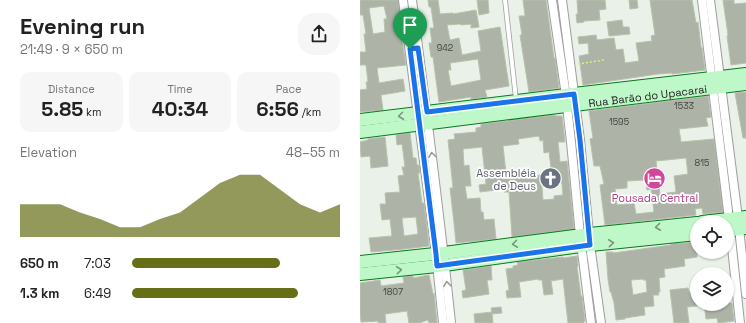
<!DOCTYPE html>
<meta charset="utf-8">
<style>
:root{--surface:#fff;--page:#f6f6f6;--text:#222;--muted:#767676;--accent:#666e16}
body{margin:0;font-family:"Space Grotesk",sans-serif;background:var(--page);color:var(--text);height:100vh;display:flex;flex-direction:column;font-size:15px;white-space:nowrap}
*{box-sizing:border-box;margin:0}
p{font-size:13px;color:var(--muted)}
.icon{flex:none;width:22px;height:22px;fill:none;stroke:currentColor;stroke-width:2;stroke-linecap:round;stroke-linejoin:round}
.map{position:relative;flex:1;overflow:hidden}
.panel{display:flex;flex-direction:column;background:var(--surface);width:360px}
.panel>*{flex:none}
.controls{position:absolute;left:330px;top:215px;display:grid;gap:8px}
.controls a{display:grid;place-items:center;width:44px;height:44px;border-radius:50%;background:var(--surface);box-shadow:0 1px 3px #0004;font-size:20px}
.pin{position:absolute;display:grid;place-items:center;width:34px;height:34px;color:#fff;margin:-41px -17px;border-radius:50% 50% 50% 0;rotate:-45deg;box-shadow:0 0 4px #0007}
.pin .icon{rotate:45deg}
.round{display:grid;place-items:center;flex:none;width:42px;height:42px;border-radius:16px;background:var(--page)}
.head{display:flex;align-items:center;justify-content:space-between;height:68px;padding:0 20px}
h1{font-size:22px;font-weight:700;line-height:30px}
.figures{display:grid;grid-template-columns:repeat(3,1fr);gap:6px;height:68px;padding:4px 20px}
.figures div{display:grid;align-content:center;border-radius:10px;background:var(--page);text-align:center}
.figures b{font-size:20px;font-weight:700}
.figures small{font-size:11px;font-weight:400}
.figures p{font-size:11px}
.chart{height:112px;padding:8px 20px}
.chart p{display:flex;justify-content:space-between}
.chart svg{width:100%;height:72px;margin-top:4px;fill:var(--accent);opacity:.7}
ul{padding:0 20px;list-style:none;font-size:13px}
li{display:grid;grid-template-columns:64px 48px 1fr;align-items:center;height:30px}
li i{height:10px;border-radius:5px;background:var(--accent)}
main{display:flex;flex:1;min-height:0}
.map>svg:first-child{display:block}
</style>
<main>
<section class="panel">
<div class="head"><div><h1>Evening run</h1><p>21:49 · 9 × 650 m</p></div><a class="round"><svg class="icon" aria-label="share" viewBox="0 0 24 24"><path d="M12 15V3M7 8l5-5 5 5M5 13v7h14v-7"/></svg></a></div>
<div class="figures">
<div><p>Distance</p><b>5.85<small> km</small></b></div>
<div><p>Time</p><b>40:34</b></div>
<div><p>Pace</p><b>6:56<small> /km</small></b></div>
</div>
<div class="chart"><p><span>Elevation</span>48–55 m</p>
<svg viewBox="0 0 160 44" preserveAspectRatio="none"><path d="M0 44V24L10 24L20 24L30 29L40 33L50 38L60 38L70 33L80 29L90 20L100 11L110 6L120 6L130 15L140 24L150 29L160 24V44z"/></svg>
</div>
<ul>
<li><b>650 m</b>7:03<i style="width:71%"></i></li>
<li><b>1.3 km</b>6:49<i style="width:80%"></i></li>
</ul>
</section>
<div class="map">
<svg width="386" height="323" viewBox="0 0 386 323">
<rect width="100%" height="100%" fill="#eaf1e8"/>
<!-- building -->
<g fill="#adb3a7" stroke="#b6c3ab" fill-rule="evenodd">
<path d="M0 0H38L40 16H38L46 65 17 68 19 83 43 79 45 91 21 95 23 110 0 112V90L7 89 6 82H8L6 65H0V52H6L4 34H6L3 15H0ZM24 6 27 19H24L25 32 13 34 9 8Z"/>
<path d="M68 0H78L80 14 93 13V14L116 10 119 27 111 28V24L101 25 100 24 87 25 90 40 99 38 102 55 121 51 118 31 140 27 149 86 125 90 127 97 111 99V97L79 102 73 57H71L69 43H72L70 28H74L71 7H69ZM118 59 121 80 91 86 88 70H91L90 63Z"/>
<path d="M117 0H128L129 13 119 15Z"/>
<path d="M163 0H186L194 58H195L199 88 169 92 160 35H162L159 16H165Z"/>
<path d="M217 0H245L246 9 239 10 240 20 224 21V22L217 23 216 14H218Z"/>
<path d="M269 0H277L278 8 270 9Z"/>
<path d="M290 0H332L336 23 338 22 341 47 342 48 345 70 312 74V73L298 74 223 85 219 56 229 54 228 43 219 44 218 37 236 35 237 40 254 38 256 50 263 49 265 63 279 61 276 43 292 41 291 36 295 35Z"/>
<path d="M363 0H374V4L386 3V63L371 65 367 36 368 35Z"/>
<path d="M262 20 263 27H269L270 34 249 36 247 22Z"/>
<path d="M386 92V138H383L375 93Z"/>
<path d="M348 96 351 117 346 118 348 126 319 129 321 142 354 139 363 212 343 214 342 208 335 209 336 215 245 225 240 185 244 184 240 166H234L230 139 233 138 229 111ZM326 158 328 174 314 176 316 192 300 194 296 161ZM285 180 287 190 291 189 294 212 276 214 274 203 257 205 255 189 267 188V181Z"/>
<path d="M195 115V116H202L205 142H198L200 162 207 161 214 229 152 237 149 192H144V189L120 192 119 185 126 184 122 147 103 149 104 166 109 165 111 186H105L107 199 120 198 121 212H123L124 220 134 219 136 239 96 243 94 223 90 188H93L88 140 95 139 94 134 116 132V128L121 127V124ZM179 136 180 141 183 140 184 153 189 152 193 184 202 183 203 195 194 196V199L183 200 181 175 165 177 164 170 146 173 143 146 159 144 158 139Z"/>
<path d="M50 133 53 158H56L57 165H59L60 173H58L62 203H64L69 246 45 249 11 252 9 238 32 236 30 219 22 220 20 204H26L25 193 40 192 38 176 44 175 42 167H45L42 144 37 145 36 135ZM56 217 58 234 44 236 42 218Z"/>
<path d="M25 137 28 166 11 168 10 156 1 157 0 142 8 140V139Z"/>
<path d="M337 242V257L324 259 325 266 304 269 305 277 299 278 300 292H298L299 295H293L294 306 284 307 285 315 265 318V319L256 320 254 303 251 292H250L248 279 246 252H253V253L311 245V244ZM283 279V280H286L287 292 273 295 271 280Z"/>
<path d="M217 256 218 266 217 267 221 296H222L225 321H224V323H208L203 279 191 281 193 294 184 295 182 280H178V279L159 282 161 297 147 298 146 291 149 290 146 269 153 268V266L158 265 157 262 203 257V258Z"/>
<path d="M131 266 132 280H127L129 294 103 298 102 291 106 290 103 270Z"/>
<path d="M69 275 73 294 74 293 77 323H69L68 320 59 323H49L47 311 25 314 26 323H18V321L1 322 0 310V283L20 280 21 286 44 283 43 277 53 276V278Z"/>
<path d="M328 288 329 292 337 291V306L327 307 329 323H314L310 290Z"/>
<path d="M367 303H372L374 321 358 323 357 318 346 319 344 304Z"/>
<path d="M141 307 142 313 132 314V313L133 323H115L114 314 132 312 131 308Z"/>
</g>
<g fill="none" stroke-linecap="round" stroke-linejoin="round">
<defs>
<path id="lane" d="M145 0 156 99"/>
<g id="street">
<path d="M43 0 76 254 83 323"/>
<path d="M52 0C66 108 80 215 91 323"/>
<path d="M192 0 205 89 211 142 220 235 231 323"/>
<path d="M202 0 220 140 230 245 241 323"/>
<path d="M342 0 369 219 380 323"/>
<path d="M350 0 378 218 386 294"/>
</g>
<g id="secondary">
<path d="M0 120 214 94 386 74"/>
<path id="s1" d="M0 132 206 106 386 84"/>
<path d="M342 222 386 217"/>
<path d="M367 231 386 228"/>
<path d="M0 262 84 253 230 234 337 223"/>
<path d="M0 274 77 266 221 246 337 234"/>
</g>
</defs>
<!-- lane casing -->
<use href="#lane" stroke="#9e9e9e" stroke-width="5.5"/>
<!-- street casing -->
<use href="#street" stroke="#9e9e9e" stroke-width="10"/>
<!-- secondary casing -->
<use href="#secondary" stroke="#097820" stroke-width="14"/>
<!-- path -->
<path stroke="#dbf675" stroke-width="1.5" stroke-dasharray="2 2" stroke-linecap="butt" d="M218 64 244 60"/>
<!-- lane -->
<use href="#lane" stroke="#fff" stroke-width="4"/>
<!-- street -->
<use href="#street" stroke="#fff" stroke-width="8"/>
<!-- secondary -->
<use href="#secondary" stroke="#bff8c8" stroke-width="12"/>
</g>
<!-- one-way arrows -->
<defs><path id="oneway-chevron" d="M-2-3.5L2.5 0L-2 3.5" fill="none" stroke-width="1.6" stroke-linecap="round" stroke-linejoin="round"/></defs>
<g stroke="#78977d">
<use href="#oneway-chevron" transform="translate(41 116) rotate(173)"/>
<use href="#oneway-chevron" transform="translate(298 227) rotate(174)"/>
<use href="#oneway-chevron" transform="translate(251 243) rotate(-6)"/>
<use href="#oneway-chevron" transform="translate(155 244) rotate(172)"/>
<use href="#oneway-chevron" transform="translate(39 270) rotate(-6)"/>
</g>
<g stroke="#9b9b9b">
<use href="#oneway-chevron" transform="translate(72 155) rotate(-97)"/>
<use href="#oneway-chevron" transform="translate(87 284) rotate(-96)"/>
</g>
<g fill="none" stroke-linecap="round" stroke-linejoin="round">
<defs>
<path id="route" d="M58 48 67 112 214 94 220 140 230 245 77 266 76 254 50 49Z"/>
</defs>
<!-- route casing -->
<use href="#route" stroke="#fff" stroke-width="8"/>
<!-- route -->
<use href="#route" stroke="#1a73e8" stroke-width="5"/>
</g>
<!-- icons -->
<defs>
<symbol id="hotel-disc" viewBox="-11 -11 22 22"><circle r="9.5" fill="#d1479c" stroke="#fff"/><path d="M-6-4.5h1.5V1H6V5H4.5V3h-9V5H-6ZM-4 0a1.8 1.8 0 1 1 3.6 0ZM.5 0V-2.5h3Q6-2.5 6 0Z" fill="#fff"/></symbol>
<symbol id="church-disc" viewBox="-11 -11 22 22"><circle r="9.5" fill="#6b7280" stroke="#fff"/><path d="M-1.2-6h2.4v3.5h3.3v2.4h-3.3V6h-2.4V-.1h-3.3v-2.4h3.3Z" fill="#fff"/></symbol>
</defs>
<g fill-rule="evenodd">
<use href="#hotel-disc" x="282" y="166" width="25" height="25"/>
<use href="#church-disc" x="178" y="166" width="25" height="25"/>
</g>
<g text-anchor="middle" stroke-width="3.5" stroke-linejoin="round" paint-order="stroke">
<!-- number labels -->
<g font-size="9" fill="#444642">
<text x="85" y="51">942</text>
<text x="324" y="109">1533</text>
<text x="259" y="125">1595</text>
<text x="342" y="166">815</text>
<text x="33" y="295">1807</text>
</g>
<!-- street labels -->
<g font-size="11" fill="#212121" stroke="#fff">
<text dy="4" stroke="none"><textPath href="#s1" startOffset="290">Rua Barão do Upacarai</textPath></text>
</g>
<!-- worship labels -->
<g font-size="11" fill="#5b616d" stroke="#fff" text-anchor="end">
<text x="176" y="177">Assembléia<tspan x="176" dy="13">de Deus</tspan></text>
</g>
<!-- hotel labels -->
<g font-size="11" fill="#b23c85" stroke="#fff">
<text x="295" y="202">Pousada Central</text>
</g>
</g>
</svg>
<div class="controls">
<a><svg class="icon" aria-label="locate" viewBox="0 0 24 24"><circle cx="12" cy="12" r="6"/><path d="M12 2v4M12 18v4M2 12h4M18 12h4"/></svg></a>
<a><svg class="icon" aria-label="layers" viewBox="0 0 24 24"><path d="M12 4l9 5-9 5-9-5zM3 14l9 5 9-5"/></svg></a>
</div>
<div class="pin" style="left:50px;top:49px;background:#1e9e55"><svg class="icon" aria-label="arrive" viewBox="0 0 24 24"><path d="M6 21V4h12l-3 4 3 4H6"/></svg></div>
</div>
</main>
